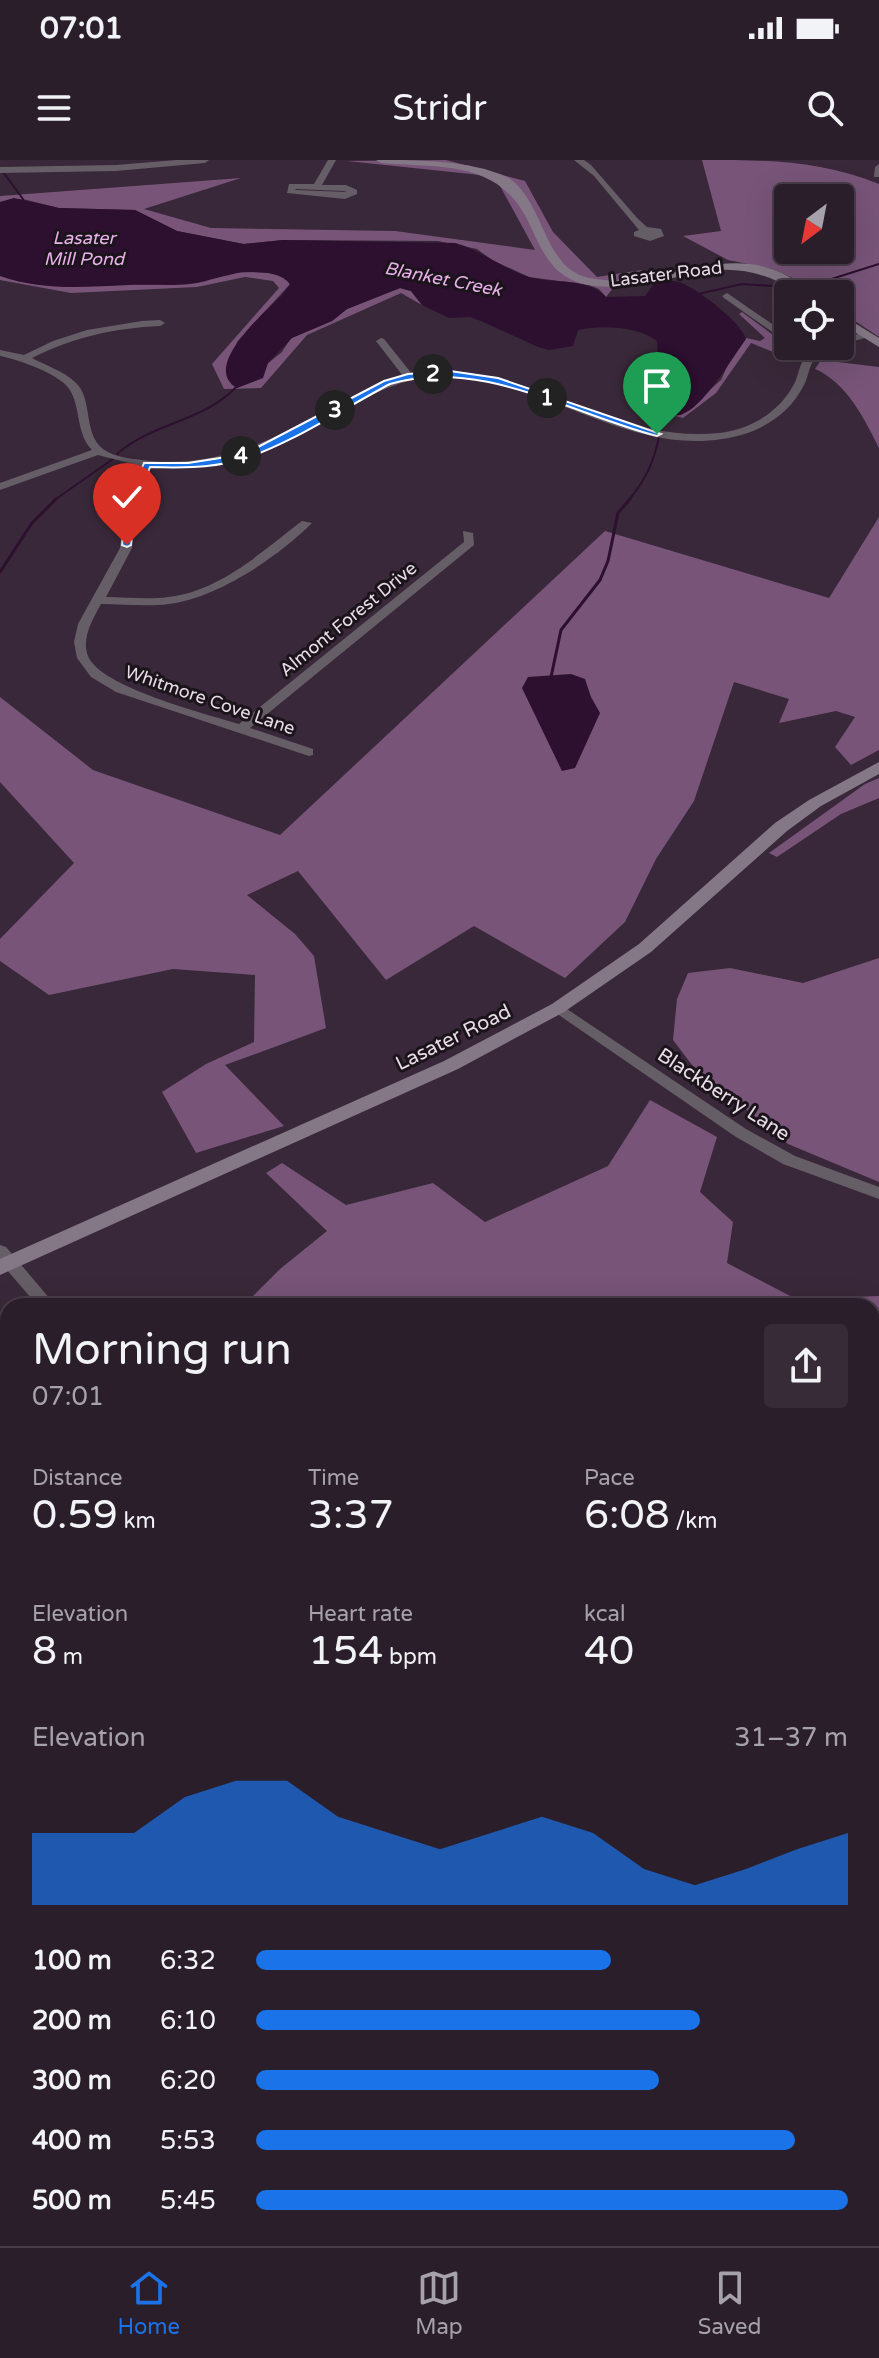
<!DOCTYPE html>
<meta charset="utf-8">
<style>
:root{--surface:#2b1e2b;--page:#372b37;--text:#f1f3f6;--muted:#a6a2a9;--line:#473c47;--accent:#1a73e8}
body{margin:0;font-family:"Varela Round",sans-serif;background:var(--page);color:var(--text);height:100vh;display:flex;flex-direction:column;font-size:30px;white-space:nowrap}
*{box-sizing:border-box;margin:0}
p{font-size:26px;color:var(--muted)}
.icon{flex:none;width:44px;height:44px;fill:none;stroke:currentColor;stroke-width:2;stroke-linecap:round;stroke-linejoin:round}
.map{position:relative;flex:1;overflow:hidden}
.sheet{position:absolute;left:0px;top:1138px;width:880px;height:948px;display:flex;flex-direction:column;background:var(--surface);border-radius:24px 24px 0 0;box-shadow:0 8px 32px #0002,0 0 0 2px var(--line)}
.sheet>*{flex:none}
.needle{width:52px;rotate:212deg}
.controls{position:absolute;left:774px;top:24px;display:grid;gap:16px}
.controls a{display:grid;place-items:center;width:80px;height:80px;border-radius:8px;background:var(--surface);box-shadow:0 8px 32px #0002,0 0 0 2px var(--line);font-size:40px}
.pin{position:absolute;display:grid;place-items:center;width:68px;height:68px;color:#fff;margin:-82px -34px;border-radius:50% 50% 50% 0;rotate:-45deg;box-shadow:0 0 8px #0007}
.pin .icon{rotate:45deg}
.km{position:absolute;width:40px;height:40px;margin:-20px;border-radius:50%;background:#222;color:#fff;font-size:22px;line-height:40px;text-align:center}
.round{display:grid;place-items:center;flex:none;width:84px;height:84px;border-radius:8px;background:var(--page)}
.summary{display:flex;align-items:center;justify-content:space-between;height:136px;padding:0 32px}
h1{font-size:44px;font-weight:600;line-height:60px}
.stats{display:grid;grid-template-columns:repeat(3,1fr);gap:12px;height:136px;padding:8px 32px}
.stats div{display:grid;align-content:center}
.stats b{font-size:40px;font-weight:600}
.stats small{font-size:22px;font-weight:400}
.stats p{font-size:22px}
.chart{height:224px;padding:16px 32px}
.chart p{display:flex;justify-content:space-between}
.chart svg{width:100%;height:144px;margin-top:8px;fill:var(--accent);opacity:.7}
ul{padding:0 32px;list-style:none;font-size:26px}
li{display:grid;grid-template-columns:128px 96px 1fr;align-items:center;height:60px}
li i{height:20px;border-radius:10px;background:var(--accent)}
.status{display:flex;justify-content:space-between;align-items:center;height:56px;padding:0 40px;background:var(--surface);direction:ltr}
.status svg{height:22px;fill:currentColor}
header{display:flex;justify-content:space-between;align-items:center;height:104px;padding:0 32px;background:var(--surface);font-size:36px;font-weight:600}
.dock{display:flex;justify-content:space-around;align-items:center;height:112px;border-top:2px solid var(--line);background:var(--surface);font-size:22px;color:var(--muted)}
.dock a{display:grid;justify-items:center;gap:4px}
.dock .current{color:var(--accent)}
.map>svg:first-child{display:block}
</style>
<div class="status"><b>07:01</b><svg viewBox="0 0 49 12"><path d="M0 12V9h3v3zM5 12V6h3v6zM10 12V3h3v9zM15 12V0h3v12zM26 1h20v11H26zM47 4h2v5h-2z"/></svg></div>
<header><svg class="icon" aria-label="menu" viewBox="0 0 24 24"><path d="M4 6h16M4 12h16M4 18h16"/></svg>Stridr<svg class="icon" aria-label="search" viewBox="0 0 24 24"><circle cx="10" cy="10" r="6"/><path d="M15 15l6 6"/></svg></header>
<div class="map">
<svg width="879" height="2086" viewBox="0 0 879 2086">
<rect width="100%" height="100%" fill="#392839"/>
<!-- forest -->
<g fill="#775478" fill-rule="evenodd">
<path d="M446 0 525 21 553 72 597 117 642 110 646 113 619 120 606 137 599 129 589 125 529 117 492 100 477 89 438 81 283 80 244 84 177 71 135 50 59 48 23 39 0 42V36L241 18 144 49 211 68 395 71 535 90 499 24 480 15 347 1Z"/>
<path d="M702 0C767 0 819 0 879 24V177L840 151V134H816L795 119 772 109 728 100 683 76 721 71ZM788 38H840V90H788Z"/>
<path d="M241 112C257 113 279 110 290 124L237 182 231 224 237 228 282 192 291 178 332 161 347 149 400 128 411 131 422 145 401 133 307 175 261 228 224 229 212 204 279 128 273 121 245 117 197 127 71 133 0 120V115C81 121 162 134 241 112Z"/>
<path d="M742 152 796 192 795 201 751 183 716 233 683 258 645 248 656 225 660 234 656 238 674 255H681L721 220 731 198 746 178 760 181 765 178 739 154Z"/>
<path d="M821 200 879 207V288C864 258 847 223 815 209Z"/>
<path d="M879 357V590L851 605 835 587 855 557 836 551 779 563 789 539 734 522 694 641 656 699 625 762 565 818 474 766 386 820 298 711 247 735 295 774 314 796 326 868 225 905 284 966 196 993 162 932 206 904 254 882 255 815 173 809 49 835 0 801V779L74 703 0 622V537L93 610 280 675 605 371 829 438Z"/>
<path d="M879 618V638L841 654 777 697 769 693 865 624Z"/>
<path d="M879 798V1022L788 984 692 905 673 880 677 839 688 813 730 808 803 823Z"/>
<path d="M650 940 717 977 700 1032 733 1062 727 1103 796 1139 879 1136V1536L872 1533V1146H243L280 1109 327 1071 266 1013 282 1003 346 1045 433 1023 485 1062 608 1006Z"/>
<path d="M0 1250 8 1253V2078H872V1779L879 1773V2086H0Z"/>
</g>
<!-- water -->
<g fill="#2d0f2f">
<path d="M14 38 59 48 135 50 177 71 243 84 283 80 455 83C482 90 502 109 529 117 554 124 588 117 606 137L645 136 654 124C663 121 670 120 679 122 697 128 741 162 746 179 732 198 703 249 680 255 672 257 662 252 655 249L653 244 665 226 667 218 658 195 657 181C638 166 602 165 578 170L573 186 549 190 538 187 481 161 470 157 449 158 422 145 411 131 400 128 347 149 332 161 292 178 268 203 263 218 237 228C200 207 266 151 283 134L290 124C281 111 259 112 245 112 226 113 209 122 190 124 170 126 149 124 128 125 84 127 43 131 0 116V42Z"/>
<path d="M571 514 585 519 591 537 600 553 575 608 562 611 522 528 528 517Z"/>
</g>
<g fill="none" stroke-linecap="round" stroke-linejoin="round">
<!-- stream-far3 -->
<g stroke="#2d0f2f" stroke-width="2">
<path d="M3 12 23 39V44"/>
<path d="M694 135 742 124 803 128 879 104"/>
<path d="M659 271 669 250"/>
<path d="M117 294C153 262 205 262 238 225"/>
<path d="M53 341 113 299"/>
<path d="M628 341C645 321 654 302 659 277"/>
</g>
<!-- stream-far2 -->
<g stroke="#2d0f2f" stroke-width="3">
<path d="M0 412 32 363 56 339"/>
<path d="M551 517 561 470 600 420 608 401 618 353 630 339"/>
</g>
<!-- stream-far1 -->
<path stroke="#2d0f2f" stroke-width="4" d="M872 1229H879"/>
<!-- stream -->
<g stroke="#2d0f2f" stroke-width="5">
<path d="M420 2078 441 2086"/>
<path d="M30 2086 51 2078"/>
</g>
<!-- street -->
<g fill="#665e66" fill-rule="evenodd">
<path d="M177 0H209L205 3 116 11 0 13V7L116 5Z"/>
<path d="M328 0H336L322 25H346L357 30V34L345 39 287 33 289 24H314ZM295 29 344 31 347 32 296 30Z"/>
<path d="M574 0H584L591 5 638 59 647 67 661 69 664 76 650 81 634 76V72L639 70 594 16Z"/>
<path d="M879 4V17H874L875 7Z"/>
<path d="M727 133 788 175V183L724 138 722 136Z"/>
<path d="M142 161 160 160 165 163 160 166C115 168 73 177 32 198 45 205 65 212 75 222 94 239 82 272 103 289 115 298 135 299 150 301 237 309 309 260 383 221L403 216 376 181 381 178 384 179 412 214C525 196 609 285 719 273 749 270 778 253 793 226 798 218 799 206 804 198 809 188 820 186 830 186 826 190 820 193 816 197 809 204 809 216 804 225 788 257 757 274 722 279 620 295 535 211 435 217 397 219 367 237 334 255 277 286 218 314 151 307L135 350 132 388 106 437C126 437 148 440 168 437 221 431 262 391 302 361L312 363C278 397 217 438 169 444 147 447 124 444 101 444 93 459 81 478 88 496 100 527 206 554 239 564L464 382 463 371 473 373 474 385 250 568 313 589V595L309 596 116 532 91 517 77 498 74 482 78 464 120 388 124 350 141 306 98 295 0 330V323L92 290C76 273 81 251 71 232 64 215 17 199 0 196V190L24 195 53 181 87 170Z"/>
<path d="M865 172 870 175 868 177 840 185V179Z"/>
<path d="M558 843 746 969 795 996 879 1027V1039L783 1004 736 977 553 851 551 848 553 845Z"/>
<path d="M0 1085 6 1087 56 1146H38L0 1102Z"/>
<path d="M872 1536 879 1539V1557L872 1554Z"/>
<path d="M879 1709V1731L872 1734V1712Z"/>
</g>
<!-- secondary -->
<g fill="#857886" fill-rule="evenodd">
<path d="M376 0C417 0 470 0 507 17 545 40 542 108 589 118 664 133 741 67 812 134 797 134 791 129 779 122 760 113 740 109 720 110 676 113 604 142 565 116 546 104 537 80 528 61 498 0 442 8 381 3Z"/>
<path d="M840 154 879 178V187L840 163Z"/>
<path d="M879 602V614L821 646 787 671 651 792 564 852 458 909 0 1115V1099L444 901 552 844 639 784 775 663 809 640Z"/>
</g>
</g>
<!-- route -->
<path fill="#1a73e8" stroke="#fff" stroke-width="2" d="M450 211 498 218 661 274 657 276C571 254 481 197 390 224 344 248 285 288 236 301 208 308 179 308 150 307L135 344 131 385 127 387 122 385 126 344 144 303H188L233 296 258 287 384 221 408 214Z"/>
<g text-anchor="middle" stroke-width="6" stroke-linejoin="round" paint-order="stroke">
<!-- far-water labels -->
<g font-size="18" font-style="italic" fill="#e9b0ea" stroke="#1b141b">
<text x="84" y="84">Lasater<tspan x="84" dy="21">Mill Pond</tspan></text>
<text transform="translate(443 119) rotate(11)" y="6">Blanket Creek</text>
</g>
<!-- far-street labels -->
<g font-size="18" fill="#e7dce7" stroke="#1b141b">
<text transform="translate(666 114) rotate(-7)" y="6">Lasater Road</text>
<text transform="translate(348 459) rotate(-39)" y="6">Almont Forest Drive</text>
<text transform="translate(210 540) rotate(19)" y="6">Whitmore Cove Lane</text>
</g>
<!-- street labels -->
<g font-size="20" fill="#e7dce7" stroke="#1b141b">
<text transform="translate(453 877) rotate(-26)" y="7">Lasater Road</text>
<text transform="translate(724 934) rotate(33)" y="7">Blackberry Lane</text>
</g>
</g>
</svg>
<div class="controls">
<a><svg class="needle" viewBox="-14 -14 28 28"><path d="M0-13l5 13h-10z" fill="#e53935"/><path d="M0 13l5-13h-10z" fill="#a6a2a9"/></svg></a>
<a><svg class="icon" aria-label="locate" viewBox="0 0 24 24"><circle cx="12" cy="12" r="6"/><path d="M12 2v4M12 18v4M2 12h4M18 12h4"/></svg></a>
</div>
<div class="pin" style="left:657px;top:274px;background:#1e9e55"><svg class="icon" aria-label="arrive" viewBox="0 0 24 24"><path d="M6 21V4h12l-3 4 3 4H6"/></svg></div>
<div class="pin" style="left:127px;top:385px;background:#d93025"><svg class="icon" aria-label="check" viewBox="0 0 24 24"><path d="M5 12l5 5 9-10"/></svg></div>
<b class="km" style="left:547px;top:238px">1</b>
<b class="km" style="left:433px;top:214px">2</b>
<b class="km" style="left:335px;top:250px">3</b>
<b class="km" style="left:241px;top:296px">4</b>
<section class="sheet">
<div class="summary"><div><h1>Morning run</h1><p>07:01</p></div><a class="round"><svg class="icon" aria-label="share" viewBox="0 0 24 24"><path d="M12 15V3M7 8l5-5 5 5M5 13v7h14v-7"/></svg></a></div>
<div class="stats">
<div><p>Distance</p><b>0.59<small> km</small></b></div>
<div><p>Time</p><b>3:37</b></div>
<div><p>Pace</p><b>6:08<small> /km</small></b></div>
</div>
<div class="stats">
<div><p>Elevation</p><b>8<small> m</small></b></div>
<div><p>Heart rate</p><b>154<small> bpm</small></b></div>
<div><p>kcal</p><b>40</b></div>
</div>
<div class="chart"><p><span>Elevation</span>31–37 m</p>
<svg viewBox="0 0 160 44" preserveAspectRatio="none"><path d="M0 44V22L10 22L20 22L30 11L40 6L50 6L60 17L70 22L80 27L90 22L100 17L110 22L120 33L130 38L140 33L150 27L160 22V44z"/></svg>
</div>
<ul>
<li><b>100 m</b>6:32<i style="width:60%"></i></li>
<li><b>200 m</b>6:10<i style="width:75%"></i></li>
<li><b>300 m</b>6:20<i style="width:68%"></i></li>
<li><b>400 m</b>5:53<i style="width:91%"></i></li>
<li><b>500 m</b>5:45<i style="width:100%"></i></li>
</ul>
</section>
</div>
<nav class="dock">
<a class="current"><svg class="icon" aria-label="home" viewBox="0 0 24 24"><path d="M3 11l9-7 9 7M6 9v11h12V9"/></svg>Home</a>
<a><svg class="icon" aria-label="map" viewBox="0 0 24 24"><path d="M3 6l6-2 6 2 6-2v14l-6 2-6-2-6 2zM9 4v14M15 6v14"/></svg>Map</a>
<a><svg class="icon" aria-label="saved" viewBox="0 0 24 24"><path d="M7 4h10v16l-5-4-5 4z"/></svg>Saved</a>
</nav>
